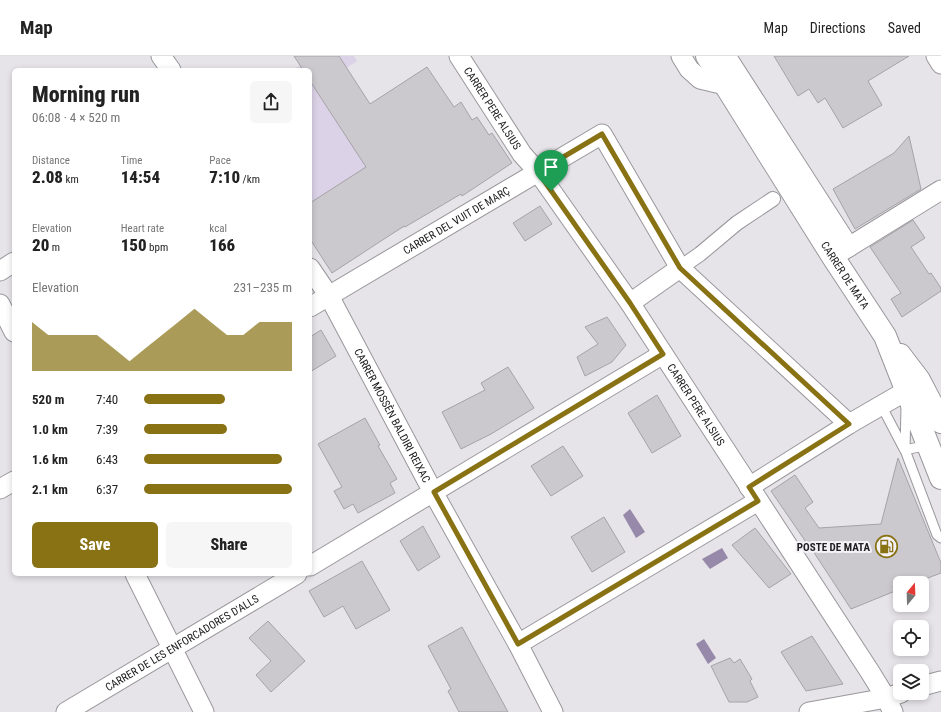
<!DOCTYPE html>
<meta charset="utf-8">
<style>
:root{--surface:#fff;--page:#f6f6f6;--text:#222;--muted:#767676;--line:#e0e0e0;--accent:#887214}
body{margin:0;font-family:"Roboto Condensed",sans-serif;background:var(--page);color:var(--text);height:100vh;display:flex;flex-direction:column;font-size:15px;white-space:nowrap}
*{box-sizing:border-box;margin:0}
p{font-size:13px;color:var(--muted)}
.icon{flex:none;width:22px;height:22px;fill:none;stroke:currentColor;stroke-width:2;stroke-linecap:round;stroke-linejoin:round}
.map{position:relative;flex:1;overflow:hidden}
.drawer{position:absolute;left:12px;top:12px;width:300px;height:508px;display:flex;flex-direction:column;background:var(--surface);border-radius:6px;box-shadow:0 2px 6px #0003}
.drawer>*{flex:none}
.needle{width:26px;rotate:19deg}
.buttons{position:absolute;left:893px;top:520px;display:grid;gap:8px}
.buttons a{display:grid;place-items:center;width:36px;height:36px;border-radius:6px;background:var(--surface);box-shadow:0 2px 6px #0003;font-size:20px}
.pin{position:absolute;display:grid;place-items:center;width:34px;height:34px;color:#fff;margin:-41px -17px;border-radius:50% 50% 50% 0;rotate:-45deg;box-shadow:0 0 4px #0007}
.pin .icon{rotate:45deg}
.round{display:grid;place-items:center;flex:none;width:42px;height:42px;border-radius:6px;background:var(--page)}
.headline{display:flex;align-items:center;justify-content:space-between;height:68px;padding:0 20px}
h1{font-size:22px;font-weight:800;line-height:30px}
.metrics{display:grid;grid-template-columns:repeat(3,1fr);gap:6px;height:68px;padding:4px 20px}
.metrics div{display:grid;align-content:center}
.metrics b{font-size:17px;font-weight:800}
.metrics small{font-size:11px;font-weight:400}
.metrics p{font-size:11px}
.chart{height:112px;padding:8px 20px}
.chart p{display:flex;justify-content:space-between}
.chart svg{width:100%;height:72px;margin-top:4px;fill:var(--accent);opacity:.7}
.primary-button{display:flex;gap:8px;margin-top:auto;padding:8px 20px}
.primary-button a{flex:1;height:46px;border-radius:6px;background:var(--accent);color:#fff;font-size:16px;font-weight:800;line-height:46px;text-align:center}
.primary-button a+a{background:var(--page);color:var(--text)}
ul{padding:0 20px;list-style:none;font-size:13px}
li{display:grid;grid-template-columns:64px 48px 1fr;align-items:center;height:30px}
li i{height:10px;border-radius:5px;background:var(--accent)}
header{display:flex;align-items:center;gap:24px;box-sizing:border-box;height:56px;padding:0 20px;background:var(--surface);border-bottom:1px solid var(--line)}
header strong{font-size:19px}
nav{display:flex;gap:22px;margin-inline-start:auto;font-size:14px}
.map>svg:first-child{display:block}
</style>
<header>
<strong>Map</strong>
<nav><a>Map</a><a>Directions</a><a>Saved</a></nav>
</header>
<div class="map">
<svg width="941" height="656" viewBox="0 0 941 656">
<rect width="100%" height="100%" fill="#e6e4e9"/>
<!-- green -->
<path fill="#dbd2e7" d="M314 0H354L357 5 315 32 405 171 391 179 352 120 310 147V14H293Z"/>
<!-- water -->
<g fill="#9789a9">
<path d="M630 453 645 476 636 482 623 459Z"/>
<path d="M722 492 728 502 710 513 702 503Z"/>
<path d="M704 583 716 602 708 608 696 588Z"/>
</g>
<!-- building -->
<g fill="#cbc9ce" stroke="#a5a3a7">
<path d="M294 0H339L370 48 427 11 454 51 461 46 472 64 477 61 489 79 492 77 512 107 462 140 461 138 405 171 404 170 332 217 310 183V147L366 111 310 25V14H303Z"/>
<path d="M774 0H909L868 25 882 49 843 72 825 42 818 47 809 33 798 40Z"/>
<path d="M909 80 921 133 855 173 833 133 894 97Z"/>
<path d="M540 150 552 168 525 185 513 167Z"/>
<path d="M913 164 925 182 911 191 929 218 931 217 941 232V235L902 261 891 243 901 237 870 191Z"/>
<path d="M607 261 626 289 612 306 585 320 577 301 598 288 585 271Z"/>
<path d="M321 274 336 300 310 316V281Z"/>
<path d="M508 311 534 352 491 378 461 393 442 356 485 334 481 327Z"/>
<path d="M657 339 681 380 652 397 628 357Z"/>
<path d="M365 362 380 389 378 390 397 423 390 427 395 437 358 457 353 448 344 453 334 435 342 431 318 388Z"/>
<path d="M563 390 583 420 551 440 531 410Z"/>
<path d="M898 402 941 507V517L915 527H900V533L851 553 811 492H810L771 435 795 419 813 446 805 452 819 472 881 468Z"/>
<path d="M604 461 625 496 592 516 571 481Z"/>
<path d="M423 470 440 501 418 515 400 485Z"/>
<path d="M755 472 791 518 769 532 732 489Z"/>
<path d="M362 505 390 554 356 573 343 550 324 561 309 535Z"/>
<path d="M268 565 305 605 271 636 256 619 271 605 249 582Z"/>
<path d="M462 571 476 597 508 656H459L448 635 451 633 428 590Z"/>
<path d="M812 580 843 628 806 635 781 596Z"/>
<path d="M730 602 734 607 740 603 752 623 750 625 758 641 747 646H729L711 610Z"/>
</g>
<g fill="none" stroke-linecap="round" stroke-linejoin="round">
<defs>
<g id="service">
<path d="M881 349 904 393"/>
<path d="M928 389 905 394 937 479 941 482"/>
<path d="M905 394 906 351"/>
</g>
<path id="pedestrian" d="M680 212 700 198 737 167 773 143"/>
<g id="minor">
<path d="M161 0 171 14"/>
<path id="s1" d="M459 0 522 98 538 116 630 247 870 616 886 642 893 656"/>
<path d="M681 0 689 13 700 23 725 29"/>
<path d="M726 0 849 191"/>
<path d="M936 0 941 8"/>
<path d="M839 197 941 134"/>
<path id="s2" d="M310 212 329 240 433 436 518 588 553 656"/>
<path d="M0 215 14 206"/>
<path d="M630 247 680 212"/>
<path d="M0 248 14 276"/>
<path id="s3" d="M310 251 602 78 680 212 849 368"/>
<path d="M749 431 849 368 906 335"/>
<path d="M0 433 14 425"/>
<path d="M310 510 663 298"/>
<path d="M135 518 204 656"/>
<path d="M518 588 758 445"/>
<path d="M922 630 941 625"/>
<path id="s4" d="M66 656 297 518"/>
<path d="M809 656 886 642 901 637"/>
</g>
<g id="secondary">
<path id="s5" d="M707 0 833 201 885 280 941 422"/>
<path d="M900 299 919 324 941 366"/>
</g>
</defs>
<!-- service casing -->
<use href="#service" stroke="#99979b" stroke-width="11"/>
<!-- pedestrian casing -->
<use href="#pedestrian" stroke="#99979b" stroke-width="16"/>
<!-- minor casing -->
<use href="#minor" stroke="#99979b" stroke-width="21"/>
<!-- secondary casing -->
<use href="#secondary" stroke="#99979b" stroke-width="24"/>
<!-- service -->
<use href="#service" stroke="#fff" stroke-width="9"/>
<!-- pedestrian -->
<use href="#pedestrian" stroke="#fff" stroke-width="14"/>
<!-- minor -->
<use href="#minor" stroke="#fff" stroke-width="19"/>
<!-- secondary -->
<use href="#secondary" stroke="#fff" stroke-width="22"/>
</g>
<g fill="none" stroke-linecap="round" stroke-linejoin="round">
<defs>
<path id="route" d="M602 78 680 212 849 368 749 431 758 445 518 588 434 436 663 298 630 247 538 116Z"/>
</defs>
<!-- route casing -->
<use href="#route" stroke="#fff" stroke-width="8"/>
<!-- route -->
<use href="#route" stroke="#887214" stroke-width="5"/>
</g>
<!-- icons -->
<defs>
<symbol id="fuel-ring" viewBox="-11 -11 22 22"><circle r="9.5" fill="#f4f2f7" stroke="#887214" stroke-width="1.5"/><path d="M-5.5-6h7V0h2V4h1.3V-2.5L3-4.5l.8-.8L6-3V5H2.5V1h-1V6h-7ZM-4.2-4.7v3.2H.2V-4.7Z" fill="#887214"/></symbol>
</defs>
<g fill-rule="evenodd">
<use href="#fuel-ring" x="874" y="478" width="25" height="25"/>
</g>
<g text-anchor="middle" stroke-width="4" stroke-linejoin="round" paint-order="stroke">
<!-- street labels -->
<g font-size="11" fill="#202021" stroke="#f4f2f7">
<text dy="4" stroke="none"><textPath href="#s1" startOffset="62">CARRER PERE ALSIUS</textPath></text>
<text dy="4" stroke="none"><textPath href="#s3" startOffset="170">CARRER DEL VUIT DE MARÇ</textPath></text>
<text dy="4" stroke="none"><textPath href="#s5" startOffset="259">CARRER DE MATA</textPath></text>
<text dy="4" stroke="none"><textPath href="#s1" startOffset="422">CARRER PERE ALSIUS</textPath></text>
<text dy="4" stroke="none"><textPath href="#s2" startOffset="169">CARRER MOSSÈN BALDIRI REIXAC</textPath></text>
<text dy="4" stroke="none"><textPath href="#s4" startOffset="135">CARRER DE LES ENFORCADORES D'ALLS</textPath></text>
</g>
<!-- poi labels -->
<g font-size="11" font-weight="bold" fill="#202021" stroke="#f4f2f7" text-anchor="end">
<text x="870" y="495">POSTE DE MATA</text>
</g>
</g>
</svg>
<div class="buttons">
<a><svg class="needle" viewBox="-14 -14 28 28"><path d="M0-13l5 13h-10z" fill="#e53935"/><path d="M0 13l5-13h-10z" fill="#767676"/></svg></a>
<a><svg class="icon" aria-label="locate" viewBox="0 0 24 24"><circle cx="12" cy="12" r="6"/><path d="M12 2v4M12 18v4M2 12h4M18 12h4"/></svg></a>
<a><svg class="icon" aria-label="layers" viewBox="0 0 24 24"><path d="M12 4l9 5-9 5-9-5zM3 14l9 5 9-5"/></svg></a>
</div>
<div class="pin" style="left:551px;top:135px;background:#1e9e55"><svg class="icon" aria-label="arrive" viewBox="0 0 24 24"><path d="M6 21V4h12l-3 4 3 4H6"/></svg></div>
<section class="drawer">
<div class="headline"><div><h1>Morning run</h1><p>06:08 · 4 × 520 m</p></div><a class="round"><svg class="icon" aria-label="share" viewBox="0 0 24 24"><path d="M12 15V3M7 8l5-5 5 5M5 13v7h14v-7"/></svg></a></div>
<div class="metrics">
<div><p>Distance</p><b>2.08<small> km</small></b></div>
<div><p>Time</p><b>14:54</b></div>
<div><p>Pace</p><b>7:10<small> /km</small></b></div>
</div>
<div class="metrics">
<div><p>Elevation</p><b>20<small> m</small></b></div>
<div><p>Heart rate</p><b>150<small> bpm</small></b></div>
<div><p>kcal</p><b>166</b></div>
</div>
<div class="chart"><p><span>Elevation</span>231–235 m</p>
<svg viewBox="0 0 160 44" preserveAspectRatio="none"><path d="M0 44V14L10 22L20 22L30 22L40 22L50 30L60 38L70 30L80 22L90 14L100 6L110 14L120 22L130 22L140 14L150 14L160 14V44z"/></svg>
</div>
<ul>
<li><b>520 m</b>7:40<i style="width:55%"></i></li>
<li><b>1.0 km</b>7:39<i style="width:56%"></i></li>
<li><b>1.6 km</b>6:43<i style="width:93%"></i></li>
<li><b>2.1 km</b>6:37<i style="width:100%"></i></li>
</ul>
<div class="primary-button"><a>Save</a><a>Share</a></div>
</section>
</div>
